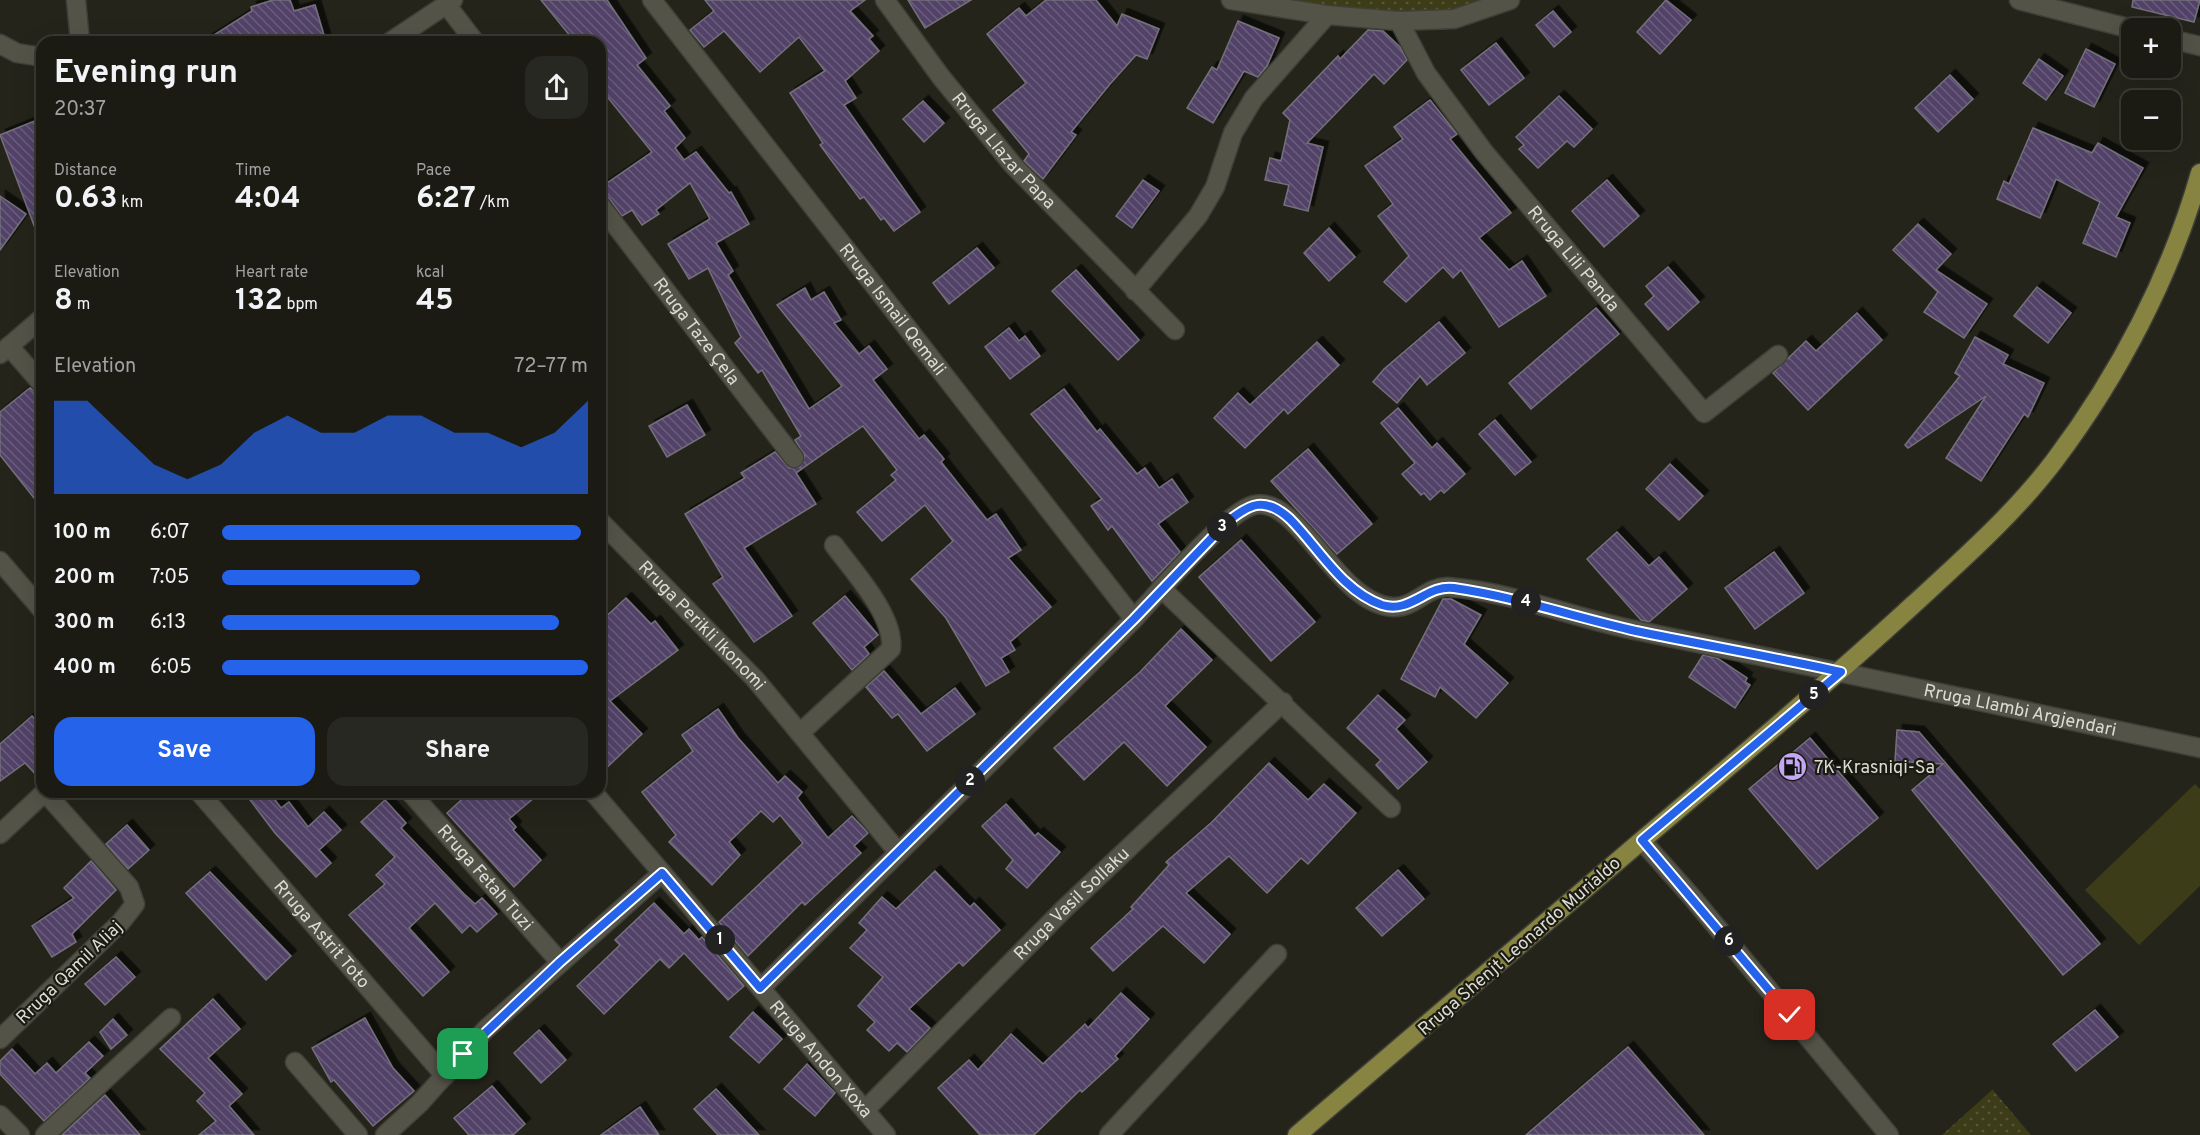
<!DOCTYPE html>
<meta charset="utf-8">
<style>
:root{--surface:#1b1b14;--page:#282822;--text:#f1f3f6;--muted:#a0a1a0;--line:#393934;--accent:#2563eb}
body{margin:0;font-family:Overpass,sans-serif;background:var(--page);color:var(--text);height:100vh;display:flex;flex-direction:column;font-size:22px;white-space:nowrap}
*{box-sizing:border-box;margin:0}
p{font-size:20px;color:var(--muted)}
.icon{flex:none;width:33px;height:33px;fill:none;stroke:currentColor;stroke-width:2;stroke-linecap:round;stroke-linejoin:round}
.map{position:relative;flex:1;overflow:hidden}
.details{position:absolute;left:36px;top:36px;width:570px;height:762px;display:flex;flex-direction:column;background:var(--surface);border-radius:18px;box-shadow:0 6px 24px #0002,0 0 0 2px var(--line)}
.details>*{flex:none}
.tools{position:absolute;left:2121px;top:18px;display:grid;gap:12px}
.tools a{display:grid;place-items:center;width:60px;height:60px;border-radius:12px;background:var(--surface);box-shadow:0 6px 24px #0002,0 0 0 2px var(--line);font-size:30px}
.pin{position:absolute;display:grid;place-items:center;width:51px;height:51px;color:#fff;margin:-26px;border-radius:12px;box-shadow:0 3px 9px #0006}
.km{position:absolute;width:30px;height:30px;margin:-15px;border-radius:50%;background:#222;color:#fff;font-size:16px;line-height:30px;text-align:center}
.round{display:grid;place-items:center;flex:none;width:63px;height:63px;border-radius:18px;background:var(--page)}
.summary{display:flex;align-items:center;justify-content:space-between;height:102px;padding:0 18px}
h1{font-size:33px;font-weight:700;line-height:45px}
.figures{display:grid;grid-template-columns:repeat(3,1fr);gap:9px;height:102px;padding:6px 18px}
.figures div{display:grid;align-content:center}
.figures b{font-size:30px;font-weight:700}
.figures small{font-size:16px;font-weight:400}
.figures p{font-size:16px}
.chart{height:168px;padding:12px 18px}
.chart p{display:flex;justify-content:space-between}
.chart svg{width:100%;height:108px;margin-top:6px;fill:var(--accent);opacity:.7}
.action{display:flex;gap:12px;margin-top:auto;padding:12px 18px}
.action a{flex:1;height:69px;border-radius:18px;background:var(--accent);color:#fff;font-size:24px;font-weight:700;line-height:69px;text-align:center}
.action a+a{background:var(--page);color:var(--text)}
ul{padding:0 18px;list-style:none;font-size:20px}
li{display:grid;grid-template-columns:96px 72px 1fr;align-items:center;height:45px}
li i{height:15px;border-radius:8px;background:var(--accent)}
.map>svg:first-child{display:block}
</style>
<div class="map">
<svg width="2200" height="1135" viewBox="0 0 2200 1135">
<defs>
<pattern id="park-dots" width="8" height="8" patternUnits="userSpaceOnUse" patternTransform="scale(1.5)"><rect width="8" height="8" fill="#3d3c18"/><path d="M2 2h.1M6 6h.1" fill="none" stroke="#585839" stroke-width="1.8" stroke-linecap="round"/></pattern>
<pattern id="building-back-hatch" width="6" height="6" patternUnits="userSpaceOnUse" patternTransform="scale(1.5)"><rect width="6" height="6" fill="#524268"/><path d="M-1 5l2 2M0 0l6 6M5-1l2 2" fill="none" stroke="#6a5d7d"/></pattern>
<filter id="shadow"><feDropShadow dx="5.5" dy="-5.5" stdDeviation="0" flood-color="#0009"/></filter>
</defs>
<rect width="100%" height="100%" fill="#24241b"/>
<!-- grass -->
<path fill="#3d3c18" d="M2195 784 2200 789V886L2139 945 2085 890Z"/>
<!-- park -->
<g fill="url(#park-dots)">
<path d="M1285 0H1490L1445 14 1332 8Z"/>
<path d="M1992 1089 2031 1135H1942L1992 1090Z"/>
</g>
<!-- building -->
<g fill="url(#building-back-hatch)" stroke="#74707b" stroke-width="1.5" filter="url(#shadow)">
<path d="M273 0H290L294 11 315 5 326 42H203L252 11 251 7Z"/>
<path d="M541 0H607L646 58 637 65 670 106 664 111 685 138 675 148 684 160 696 152 729 193 731 192 749 224 716 243 733 271 728 275 809 409 842 386 777 305 805 288 811 300 824 292 841 320 834 323 859 354 869 346 887 369 873 380 919 439 924 435 944 459 941 462 987 520 996 514 1021 550 1008 558 1051 607 1010 642 1015 650 1001 658 1009 672 986 686 946 618 911 579 953 541 925 505 882 541 857 512 896 480 891 475 897 470 863 426 796 473 816 504 744 548 792 616 754 642 713 584 723 577 685 514 745 478 741 473 775 452 789 468 800 467 805 456 795 440 801 436 762 370 758 373 735 343 741 337 708 268 689 279 668 244 710 219 690 183 656 210 659 214 642 225 632 210 622 216 609 198 600 194V188L652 152 600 88V42H575Z"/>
<path d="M705 0H865L850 11 873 36 869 39 879 51 845 81 856 98 844 105 920 212 894 231 884 218 881 220 864 197 860 199 820 145 823 143 790 93 825 71 799 37 760 72 724 31 704 47 690 30 714 11Z"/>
<path d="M908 0H971L925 28Z"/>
<path d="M1046 0H1096L1117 26 1122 14 1159 29 1147 59 1136 55 1110 84 1071 132 1076 135 1043 179 1024 161 1029 154 993 110 1026 83 987 34 1019 8 1026 16Z"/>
<path d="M1666 0 1691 20 1660 54 1637 32Z"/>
<path d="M2133 0H2200L2194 22 2132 7Z"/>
<path d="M1553 11 1571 32 1554 47 1536 25Z"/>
<path d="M1238 21 1279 38 1267 66 1258 77 1244 71 1213 123 1187 108 1212 67 1217 70Z"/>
<path d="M1368 30 1383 31 1400 47 1407 60 1384 84 1374 74 1307 143 1323 147 1308 211 1284 205 1289 185 1265 180 1270 158 1281 161 1290 120 1283 113 1338 56 1340 59Z"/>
<path d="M1496 43 1524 78 1489 105 1461 70Z"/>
<path d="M2086 49 2115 64 2094 107 2065 93Z"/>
<path d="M2039 59 2063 76 2046 100 2023 83Z"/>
<path d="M1950 75 1973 99 1938 132 1915 108Z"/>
<path d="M1559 96 1592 129 1574 147 1567 141 1538 168 1519 149 1524 145 1516 137Z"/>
<path d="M1430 100 1457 134 1450 139 1511 213 1479 238 1509 270 1522 261 1546 296 1499 327 1461 270 1453 278 1443 267 1406 302 1384 282 1409 256 1378 216 1393 204 1365 166 1403 139 1394 127Z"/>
<path d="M923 101 944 123 924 142 903 119Z"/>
<path d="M42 118V244H41L0 135Z"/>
<path d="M2033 128 2092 153 2098 143 2143 168 2116 217 2130 223 2116 257 2083 243 2100 202 2056 179 2040 218 1997 199 2004 181 2009 184Z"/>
<path d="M1143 180 1159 191 1132 228 1116 216Z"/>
<path d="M1607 180 1639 216 1604 247 1572 211Z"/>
<path d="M0 196 26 214 0 250Z"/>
<path d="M1918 224 1951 254 1936 270 1987 304 1964 338 1924 312 1938 292 1893 250Z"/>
<path d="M1329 228 1355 257 1329 281 1304 253Z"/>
<path d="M977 248 994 268 949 304 933 283Z"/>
<path d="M1668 267 1699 302 1668 330 1645 304 1654 296 1646 286Z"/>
<path d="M1076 270 1139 340 1118 360 1052 291Z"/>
<path d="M2037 287 2071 313 2048 343 2014 316Z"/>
<path d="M1596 308 1619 334 1531 409 1509 383Z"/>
<path d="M1857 313 1882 340 1808 410 1773 373 1806 341 1816 351Z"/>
<path d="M1439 322 1465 353 1427 385 1420 376 1397 403 1373 382 1384 369Z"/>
<path d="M1009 328 1019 341 1025 336 1040 356 1010 379 985 347Z"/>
<path d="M1975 337 2008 355 2003 364 2044 383 2028 417 2024 414 1981 481 1946 458 1986 396 1908 448 1905 445 1960 376 1955 373Z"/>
<path d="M1317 342 1339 365 1288 414 1284 409 1245 448 1214 418 1238 393 1250 405Z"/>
<path d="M30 388 42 395V508L0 455V412Z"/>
<path d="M1064 389 1097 432 1100 429 1137 474 1145 468 1159 488 1172 479 1188 502 1158 524 1180 552 1152 581 1112 526 1108 530 1091 506 1102 499 1031 414Z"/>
<path d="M687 405 705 435 667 457 649 426Z"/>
<path d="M1398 408 1432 448 1437 443 1465 474 1444 493 1441 490 1430 500 1424 493 1421 495 1402 474 1415 463 1381 423Z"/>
<path d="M1495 420 1531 462 1515 475 1479 434Z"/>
<path d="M1308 449 1372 524 1337 554 1271 481Z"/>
<path d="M1670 464 1703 496 1679 520 1646 489Z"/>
<path d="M1617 532 1649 566 1659 557 1687 589 1649 622 1641 620 1587 559Z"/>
<path d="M1241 540 1315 622 1271 661 1199 577Z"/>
<path d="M1774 552 1804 593 1755 629 1725 588Z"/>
<path d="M845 596 878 635 864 647 869 654 852 670 813 623Z"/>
<path d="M626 598 651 624 655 621 678 650 610 701 642 734 600 774V622Z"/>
<path d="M1443 599H1451L1481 615 1464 644 1508 683 1476 718 1440 687 1435 697 1401 679Z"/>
<path d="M1181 629 1212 660 1165 706 1206 747 1167 786 1124 742 1084 780 1054 748 1140 672Z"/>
<path d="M1703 655 1717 658 1747 678 1745 682 1750 685 1735 708 1689 677Z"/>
<path d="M884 671 921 714 955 688 975 714 927 751 898 714 892 718 866 687Z"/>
<path d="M1378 695 1405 720 1396 729 1427 762 1398 789 1376 765 1381 760 1347 728Z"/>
<path d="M718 709 738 738 778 783 785 776 802 792 797 798 828 838 852 816 868 833 854 846 861 853 805 905 802 902 748 956 719 922 803 843 780 815 773 822 761 811 729 842 740 855 712 885 669 842 676 835 642 792 693 751 682 735Z"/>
<path d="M32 716 42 727V781L25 763 0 781V744Z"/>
<path d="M1897 730 1919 732 2100 944 2063 975 1912 790 1943 764 1895 761Z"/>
<path d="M1810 738 1878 818 1817 869 1749 789Z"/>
<path d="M1269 763 1308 800 1324 784 1356 813 1308 864 1301 858 1267 893 1229 856 1186 893 1230 934 1204 963 1163 926 1113 971 1091 948 1133 909 1131 907 1169 865 1166 862 1212 822Z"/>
<path d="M244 792H269L281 808 289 802 308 827 324 812 341 830 319 850 331 863 316 877 275 833Z"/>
<path d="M470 792H541L509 819 516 827 513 830 541 860 514 887 447 813Z"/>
<path d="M385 800 406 823 401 828 464 894 475 904 482 898 497 914 477 932 470 925 462 933 435 903 409 928 449 972 423 996 349 915 385 884 376 875 395 857 361 822Z"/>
<path d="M1006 804 1035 836 1038 833 1060 852 1027 888 1006 869 1013 860 982 826Z"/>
<path d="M127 825 149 850 128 869 106 844Z"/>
<path d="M91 861 116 890 72 934 76 942 52 957 32 926 74 898 64 888Z"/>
<path d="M1398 870 1424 899 1382 936 1356 908Z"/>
<path d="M935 871 970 907 974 903 1000 930 963 966 959 962 909 1009 930 1028 907 1052 897 1043 889 1051 867 1030 875 1022 858 1006 883 977 850 948 867 930 859 923 882 897 896 909Z"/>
<path d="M210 872 291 956 266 980 186 893Z"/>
<path d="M654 903 684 934 689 929 699 940 702 937 744 986 728 1000 684 953 669 968 660 959 604 1014 577 986 620 945 615 940Z"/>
<path d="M116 957 135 977 105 1005 85 984Z"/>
<path d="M1121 993 1149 1019 1115 1056 1118 1059 1082 1092 1080 1090 1034 1135H980L938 1088 969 1060 978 1070 1011 1034 1043 1064 1085 1024 1088 1028Z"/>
<path d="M213 999 240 1029 208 1058 242 1094 229 1106 254 1135H199L216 1121 197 1101 205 1093 160 1049Z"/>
<path d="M2095 1010 2118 1037 2076 1071 2053 1044Z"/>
<path d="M753 1012 782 1039 759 1063 730 1037Z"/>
<path d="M365 1018 393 1068 414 1091 373 1126 334 1080 331 1082 312 1048Z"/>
<path d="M113 1019 127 1035 111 1049 100 1032Z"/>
<path d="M539 1030 566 1060 541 1083 514 1053Z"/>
<path d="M89 1042 103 1056 85 1073 90 1078 44 1121 0 1074V1061L12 1049 35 1074 47 1063 56 1073Z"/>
<path d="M1628 1047 1704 1135H1526Z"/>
<path d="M807 1064 835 1093 815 1116 784 1089Z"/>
<path d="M492 1086 525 1124 513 1135H469L454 1118Z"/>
<path d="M716 1089 759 1135H718L694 1109Z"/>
<path d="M105 1095 140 1135H62Z"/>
<path d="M640 1107 659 1135H601Z"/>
</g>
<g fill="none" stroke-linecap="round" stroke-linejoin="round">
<defs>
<g id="minor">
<path d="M76 0 80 42"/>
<path id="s1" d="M652 0 1134 619"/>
<path id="s2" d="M885 0 941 77 1013 165 1175 330"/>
<path d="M1231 0 1327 15 1399 21 1454 19 1510 0"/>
<path d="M2019 0 2132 29"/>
<path d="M446 4 475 42"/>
<path id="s3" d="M1399 21 1426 73 1484 152 1704 413 1778 355"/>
<path d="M2170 39 2200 46"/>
<path d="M390 42 453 0"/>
<path d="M0 44 17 53 42 57"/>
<path id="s4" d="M600 205 794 458"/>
<path d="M1135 291 1198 216 1215 187 1233 133 1254 98 1327 15"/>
<path d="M9 346 42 384"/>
<path d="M0 354 42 318"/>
<path id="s5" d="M600 521 755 679 898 852"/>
<path d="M0 561 42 610"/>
<path d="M1161 588 1391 808"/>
<path d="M800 733 891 649C895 616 853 571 834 545"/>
<path id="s6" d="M199 792 445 1076"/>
<path id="s7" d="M410 792 560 962"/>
<path id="s8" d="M593 792 886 1135"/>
<path d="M0 834 45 792 129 887 135 904 121 922 0 1039"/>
<path d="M1642 841 1691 896 1889 1135"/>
<path id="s9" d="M761 988C884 866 1009 746 1131 622 1155 597 1225 512 1254 505 1298 494 1337 604 1393 607 1415 608 1427 586 1448 587 1514 592 1576 619 1639 631 1827 669 2013 708 2200 748"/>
<path d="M295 1062 358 1135"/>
<path id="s10" d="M865 1110 1064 909 1283 702"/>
<path d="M0 1115 20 1135"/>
<path d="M45 1135 171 1018"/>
<path d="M385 1135 420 1103 485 1030 662 873"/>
<path d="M1109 1135 1277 954"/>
</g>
<path id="major" d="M1297 1135C1427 1024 1556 913 1686 803 1763 738 1840 672 1914 604 1963 559 2015 513 2055 460 2119 375 2171 275 2200 173"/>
</defs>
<!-- minor casing -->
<use href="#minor" stroke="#3f3f38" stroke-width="21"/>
<!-- major casing -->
<use href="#major" stroke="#3f3f38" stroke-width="21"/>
<!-- minor -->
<use href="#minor" stroke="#535348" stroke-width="18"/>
<!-- major -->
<use href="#major" stroke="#868440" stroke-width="18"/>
</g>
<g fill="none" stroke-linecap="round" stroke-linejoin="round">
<defs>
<path id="route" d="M463 1054 560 962 662 873 760 988 1134 619 1226 523C1250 503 1265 496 1290 519 1319 548 1342 591 1382 605 1411 614 1427 584 1454 588 1516 597 1575 617 1636 631 1704 645 1773 657 1841 672L1642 840 1790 1015"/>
</defs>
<!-- route casing -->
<use href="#route" stroke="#fff" stroke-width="12"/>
<!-- route -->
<use href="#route" stroke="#2563eb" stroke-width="8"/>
</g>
<!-- icons -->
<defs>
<symbol id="fuel-disc" viewBox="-11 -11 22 22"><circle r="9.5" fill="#c4a7f1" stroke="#1b1b12"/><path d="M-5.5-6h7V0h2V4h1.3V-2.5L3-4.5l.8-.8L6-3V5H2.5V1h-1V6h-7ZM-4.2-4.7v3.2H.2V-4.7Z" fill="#111"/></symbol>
</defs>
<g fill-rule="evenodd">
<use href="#fuel-disc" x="1776" y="750" width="33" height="33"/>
</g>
<g text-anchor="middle" stroke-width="4.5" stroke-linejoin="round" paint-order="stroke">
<!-- street labels -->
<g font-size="18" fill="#dcdcd6" stroke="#1b1b12">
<text dy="6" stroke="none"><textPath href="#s2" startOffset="192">Rruga Llazar Papa</textPath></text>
<text dy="6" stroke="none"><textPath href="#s3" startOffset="296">Rruga Lili Panda</textPath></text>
<text dy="6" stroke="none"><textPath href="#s1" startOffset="392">Rruga Ismail Qemali</textPath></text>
<text dy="6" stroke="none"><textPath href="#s4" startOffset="159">Rruga Taze Çela</textPath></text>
<text dy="6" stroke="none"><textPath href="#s5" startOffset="146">Rruga Perikli Ikonomi</textPath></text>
<text dy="6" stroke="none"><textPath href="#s9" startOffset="1515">Rruga Llambi Argjendari</textPath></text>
<text dy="6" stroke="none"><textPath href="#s7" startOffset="114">Rruga Fetah Tuzi</textPath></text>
<text dy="6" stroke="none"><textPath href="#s10" startOffset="292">Rruga Vasil Sollaku</textPath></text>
<text dy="6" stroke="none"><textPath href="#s6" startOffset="188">Rruga Astrit Toto</textPath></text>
<text transform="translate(1519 946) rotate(-41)" y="6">Rruga Shenjt Leonardo Murialdo</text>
<text transform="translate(69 972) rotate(-44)" y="6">Rruga Qamil Aliaj</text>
<text dy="6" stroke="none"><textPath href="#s8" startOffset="351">Rruga Andon Xoxa</textPath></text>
</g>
<!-- poi labels -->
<g font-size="18" fill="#dcdcd6" stroke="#1b1b12" text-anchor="start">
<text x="1814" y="773">7K-Krasniqi-Sa</text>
</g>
</g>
</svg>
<div class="tools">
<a>+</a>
<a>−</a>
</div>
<div class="pin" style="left:463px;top:1054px;background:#1e9e55"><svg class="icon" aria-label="arrive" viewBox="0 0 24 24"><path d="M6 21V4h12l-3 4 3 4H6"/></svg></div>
<div class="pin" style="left:1790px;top:1015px;background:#d93025"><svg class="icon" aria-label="check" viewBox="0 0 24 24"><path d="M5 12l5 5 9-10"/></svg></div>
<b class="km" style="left:720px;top:940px">1</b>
<b class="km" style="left:970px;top:781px">2</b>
<b class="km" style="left:1222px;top:527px">3</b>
<b class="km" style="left:1526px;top:602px">4</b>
<b class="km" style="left:1814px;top:695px">5</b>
<b class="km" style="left:1729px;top:941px">6</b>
<section class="details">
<div class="summary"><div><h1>Evening run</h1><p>20:37</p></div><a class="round"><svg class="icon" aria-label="share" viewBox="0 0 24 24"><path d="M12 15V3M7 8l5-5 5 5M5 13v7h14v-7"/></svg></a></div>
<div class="figures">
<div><p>Distance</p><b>0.63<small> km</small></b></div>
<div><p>Time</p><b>4:04</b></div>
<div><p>Pace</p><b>6:27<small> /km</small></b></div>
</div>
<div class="figures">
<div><p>Elevation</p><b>8<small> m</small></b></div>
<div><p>Heart rate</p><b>132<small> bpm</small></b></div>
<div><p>kcal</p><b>45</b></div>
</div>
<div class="chart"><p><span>Elevation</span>72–77 m</p>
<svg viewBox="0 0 160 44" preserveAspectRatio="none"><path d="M0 44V6L10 6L20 19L30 32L40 38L50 32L60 19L70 12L80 19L90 19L100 12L110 12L120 19L130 19L140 25L150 19L160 6V44z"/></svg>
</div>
<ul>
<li><b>100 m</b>6:07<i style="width:98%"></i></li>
<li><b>200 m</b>7:05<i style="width:54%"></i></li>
<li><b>300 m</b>6:13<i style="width:92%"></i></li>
<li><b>400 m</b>6:05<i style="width:100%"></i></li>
</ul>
<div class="action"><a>Save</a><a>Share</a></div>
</section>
</div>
